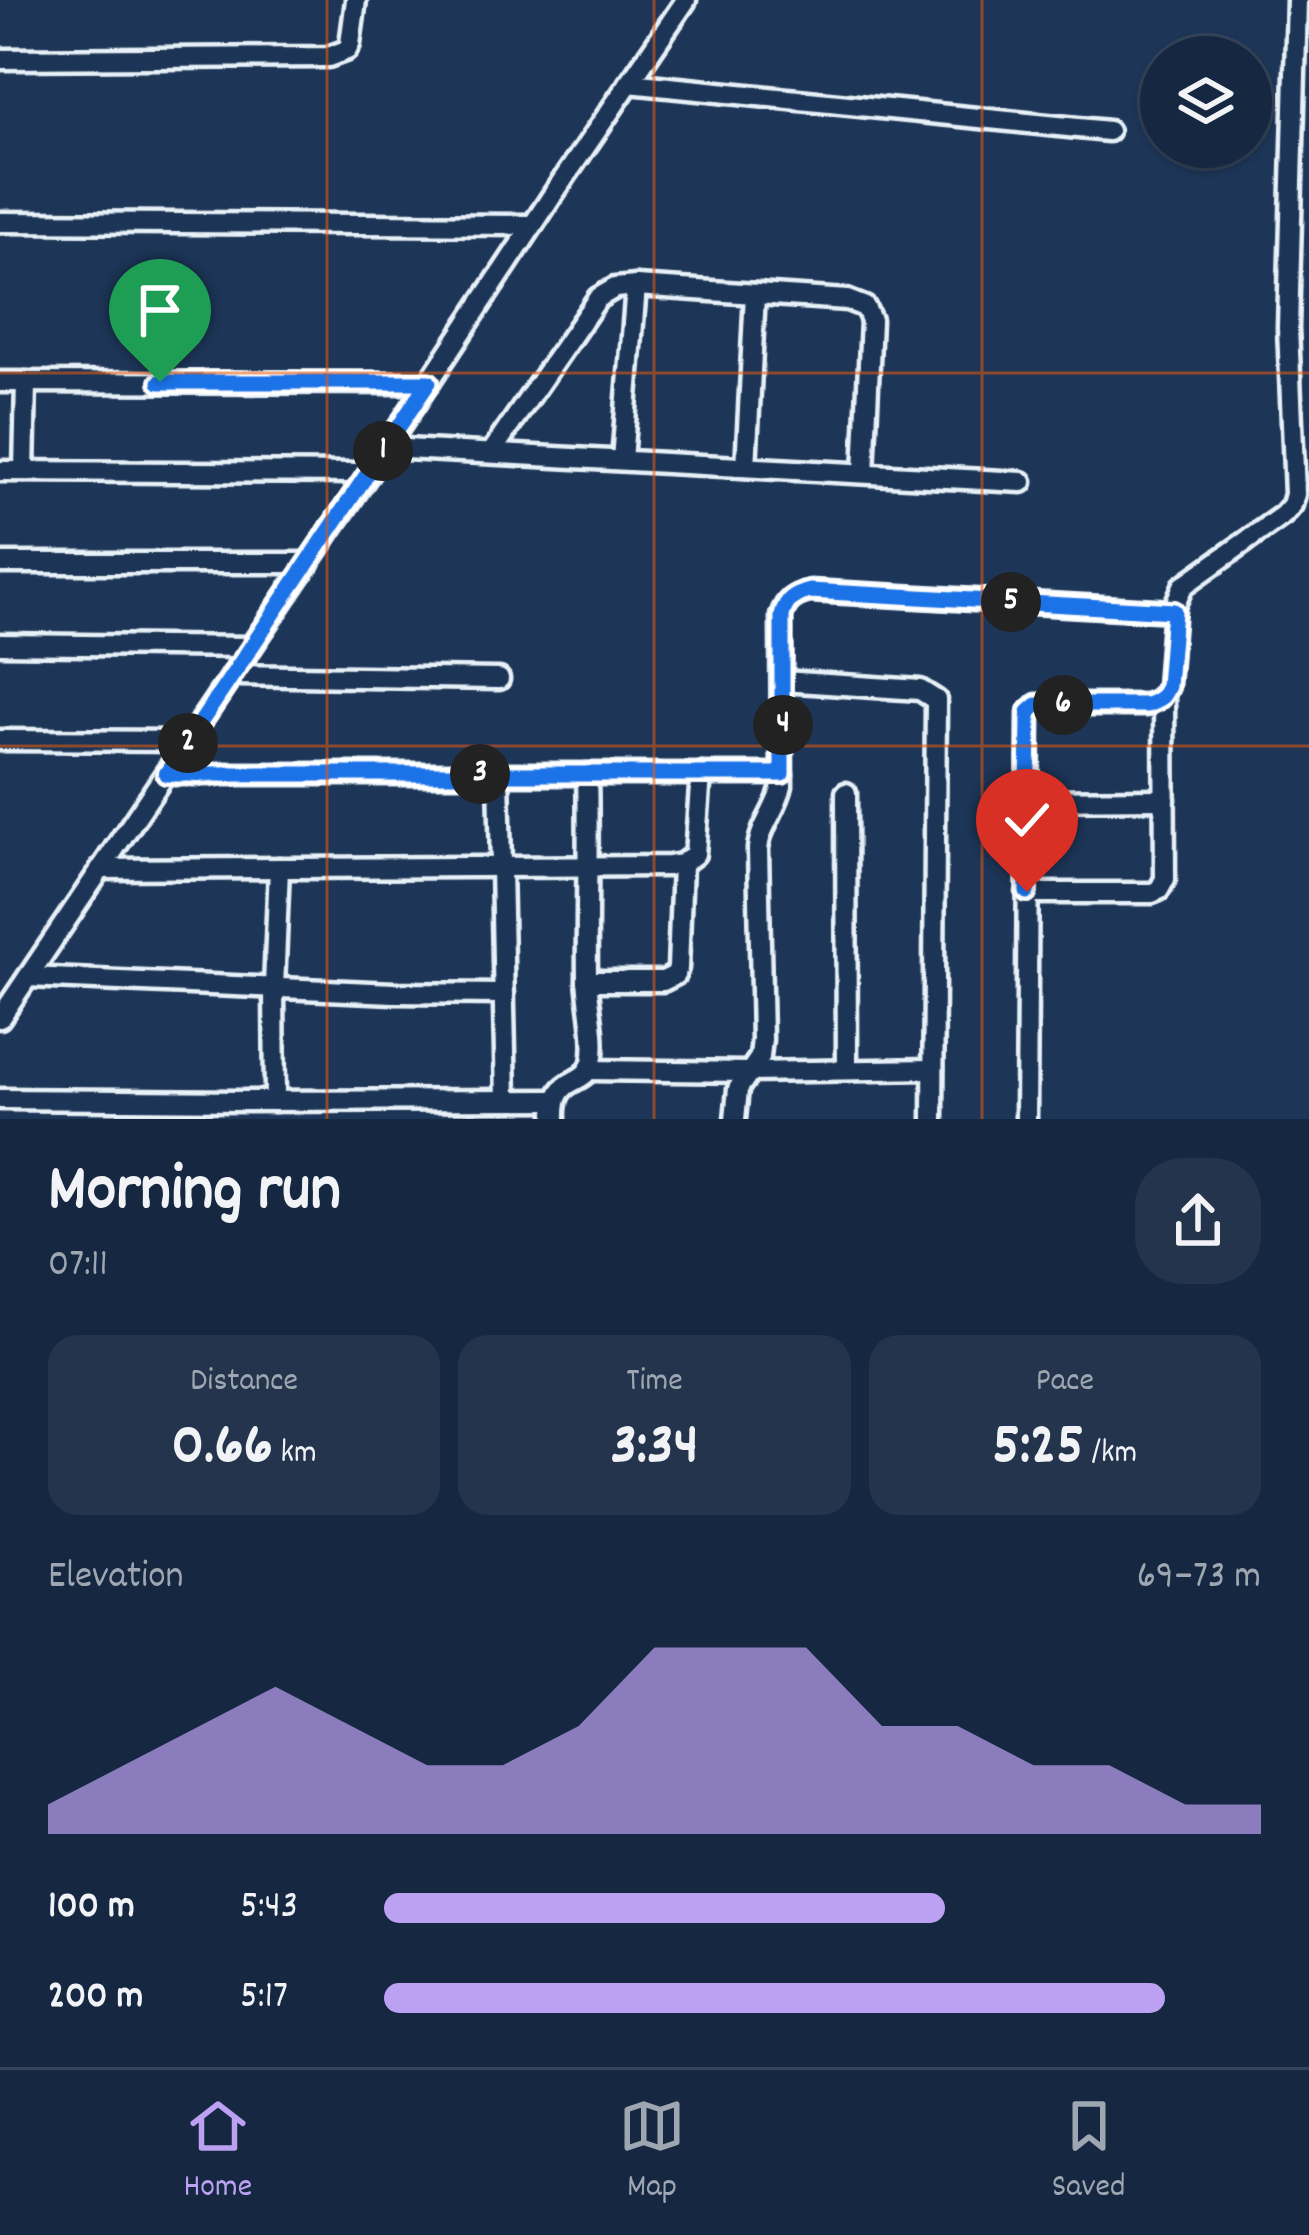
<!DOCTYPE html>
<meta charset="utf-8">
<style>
:root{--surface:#162841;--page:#23344c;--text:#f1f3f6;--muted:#9ea6b1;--line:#35445a;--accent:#bca0f2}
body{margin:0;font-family:Dekko,sans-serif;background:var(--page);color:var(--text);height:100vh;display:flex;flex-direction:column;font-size:45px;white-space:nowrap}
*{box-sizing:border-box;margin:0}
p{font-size:39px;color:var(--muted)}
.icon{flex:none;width:66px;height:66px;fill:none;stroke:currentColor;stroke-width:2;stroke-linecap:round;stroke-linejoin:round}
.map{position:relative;height:1119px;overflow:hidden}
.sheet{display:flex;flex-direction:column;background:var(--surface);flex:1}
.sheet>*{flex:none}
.controls{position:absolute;left:1140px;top:36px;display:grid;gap:24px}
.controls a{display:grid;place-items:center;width:132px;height:132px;border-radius:50%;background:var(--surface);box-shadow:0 3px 9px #0004,0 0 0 3px var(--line);font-size:60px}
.pin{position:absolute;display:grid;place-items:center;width:102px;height:102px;color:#fff;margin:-123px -51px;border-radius:50% 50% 50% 0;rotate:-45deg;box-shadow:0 0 12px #0007}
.pin .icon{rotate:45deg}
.km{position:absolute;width:60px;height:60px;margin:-30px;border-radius:50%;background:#222;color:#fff;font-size:33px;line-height:60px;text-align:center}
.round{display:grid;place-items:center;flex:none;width:126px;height:126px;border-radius:48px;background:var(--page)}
.summary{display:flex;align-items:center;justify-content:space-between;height:204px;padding:0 48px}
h1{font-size:66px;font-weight:700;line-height:90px}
.figures{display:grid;grid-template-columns:repeat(3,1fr);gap:18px;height:204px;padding:12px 48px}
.figures div{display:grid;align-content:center;border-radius:30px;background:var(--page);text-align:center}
.figures b{font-size:60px;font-weight:700}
.figures small{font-size:33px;font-weight:400}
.figures p{font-size:33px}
.chart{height:336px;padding:24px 48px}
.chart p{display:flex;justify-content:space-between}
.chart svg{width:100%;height:216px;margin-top:12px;fill:var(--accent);opacity:.7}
ul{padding:0 48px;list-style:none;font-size:39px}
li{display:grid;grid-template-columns:192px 144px 1fr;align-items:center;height:90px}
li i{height:30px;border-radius:15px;background:var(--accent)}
.dock{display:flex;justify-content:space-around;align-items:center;height:168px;border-top:3px solid var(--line);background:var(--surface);font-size:33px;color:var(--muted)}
.dock a{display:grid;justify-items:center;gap:6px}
.dock .current{color:var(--accent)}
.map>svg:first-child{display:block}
</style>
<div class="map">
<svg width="1309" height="1119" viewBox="0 0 1309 1119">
<rect width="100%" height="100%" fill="#1d3557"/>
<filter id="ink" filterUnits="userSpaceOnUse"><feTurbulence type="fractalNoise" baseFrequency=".00833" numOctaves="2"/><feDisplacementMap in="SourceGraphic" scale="24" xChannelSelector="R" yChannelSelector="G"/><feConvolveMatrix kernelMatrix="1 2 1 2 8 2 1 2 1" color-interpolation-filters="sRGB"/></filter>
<g filter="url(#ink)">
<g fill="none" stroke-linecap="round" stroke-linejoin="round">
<defs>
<g id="street">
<path d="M0 59 328 57 347 50 350 44 356 0"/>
<path d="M629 83 1108 131"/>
<path d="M0 222 533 225"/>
<path d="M0 382 429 383"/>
<path d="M386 448 1022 482"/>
<path d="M491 453 598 298 615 288 636 286 847 300 865 307 871 320 864 473"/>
<path d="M622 460 636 286"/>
<path d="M746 467 755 294"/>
<path d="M0 471 369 473"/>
<path d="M24 471 26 382"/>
<path d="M0 563H309"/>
<path d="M0 644 250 647"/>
<path d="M232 675 499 679"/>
<path d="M782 681 920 690 936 700 933 1119"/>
<path d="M0 740 189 741"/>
<path d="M166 774H782"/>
<path d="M499 774 506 1100"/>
<path d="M846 793 847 1070"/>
<path d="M1028 800 1165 799"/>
<path d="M100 869 669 866 682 864 695 854 701 774"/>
<path d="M1027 893H1152L1159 890 1165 879 1164 696"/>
<path d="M28 977 394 993 504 994"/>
<path d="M587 981H663L675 975 678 968 682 864"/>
<path d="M0 1018 369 473 558 187 686 0"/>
<path d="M588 1070 749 1072 933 1069"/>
<path d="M0 1099 243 1101 555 1100"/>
<path d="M275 1101 274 987 279 868"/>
<path d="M555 1119C553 1072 585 1089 592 1062 597 1039 588 1002 587 978 586 910 589 842 587 774"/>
<path d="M735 1119 738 1089 760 1057 762 1039 758 849C760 826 777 809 782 786L781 616C786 600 794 595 810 591L1174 611"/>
<path d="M1026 1119 1029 713 1037 705H1146C1158 701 1163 698 1168 686L1174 607 1183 586 1283 515 1292 505 1295 494 1288 328 1297 0"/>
</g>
</defs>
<!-- street casing -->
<use href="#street" stroke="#e8f1f8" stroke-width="27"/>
<!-- street -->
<use href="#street" stroke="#1d3557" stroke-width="18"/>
</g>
</g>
<g fill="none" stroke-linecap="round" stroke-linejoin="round" filter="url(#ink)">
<defs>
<path id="route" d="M160 382H429L166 774H782V616C786 600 794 595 810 591L1174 611 1168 686C1163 698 1159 701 1146 705H1037L1029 712 1027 892"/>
</defs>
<!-- route casing -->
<use href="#route" stroke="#fff" stroke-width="24"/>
<!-- route -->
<use href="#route" stroke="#1a73e8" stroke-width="15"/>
</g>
<!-- grid -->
<path fill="none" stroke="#e8590c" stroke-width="3" stroke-opacity="0.55" d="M327 0V1119M654 0V1119M982 0V1119M0 373H1309M0 746H1309"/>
</svg>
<div class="controls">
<a><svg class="icon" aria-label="layers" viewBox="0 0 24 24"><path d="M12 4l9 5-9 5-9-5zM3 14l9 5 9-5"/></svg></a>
</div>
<div class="pin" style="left:160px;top:382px;background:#1e9e55"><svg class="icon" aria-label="arrive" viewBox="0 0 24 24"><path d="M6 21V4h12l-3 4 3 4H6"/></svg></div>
<div class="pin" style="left:1027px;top:892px;background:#d93025"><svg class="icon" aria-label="check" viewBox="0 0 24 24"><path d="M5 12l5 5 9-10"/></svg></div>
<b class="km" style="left:383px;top:451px">1</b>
<b class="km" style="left:188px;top:743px">2</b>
<b class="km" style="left:480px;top:774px">3</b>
<b class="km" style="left:783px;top:725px">4</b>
<b class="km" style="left:1011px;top:602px">5</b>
<b class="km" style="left:1063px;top:705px">6</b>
</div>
<section class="sheet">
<div class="summary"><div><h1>Morning run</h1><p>07:11</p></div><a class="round"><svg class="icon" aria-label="share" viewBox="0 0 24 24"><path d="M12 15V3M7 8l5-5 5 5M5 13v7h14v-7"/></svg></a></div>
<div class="figures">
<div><p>Distance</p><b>0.66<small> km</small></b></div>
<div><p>Time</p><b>3:34</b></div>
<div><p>Pace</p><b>5:25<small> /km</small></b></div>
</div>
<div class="chart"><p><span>Elevation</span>69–73 m</p>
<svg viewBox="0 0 160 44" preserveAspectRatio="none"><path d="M0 44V38L10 30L20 22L30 14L40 22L50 30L60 30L70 22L80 6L90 6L100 6L110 22L120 22L130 30L140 30L150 38L160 38V44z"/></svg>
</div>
<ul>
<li><b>100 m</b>5:43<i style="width:64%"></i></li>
<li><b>200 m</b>5:17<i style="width:89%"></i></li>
</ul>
</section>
<nav class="dock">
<a class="current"><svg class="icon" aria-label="home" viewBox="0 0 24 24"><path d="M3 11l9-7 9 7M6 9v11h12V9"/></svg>Home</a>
<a><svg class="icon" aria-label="map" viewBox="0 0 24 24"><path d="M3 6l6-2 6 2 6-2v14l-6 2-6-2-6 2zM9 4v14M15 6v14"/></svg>Map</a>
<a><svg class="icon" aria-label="saved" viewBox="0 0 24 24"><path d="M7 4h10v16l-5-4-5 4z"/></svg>Saved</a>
</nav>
